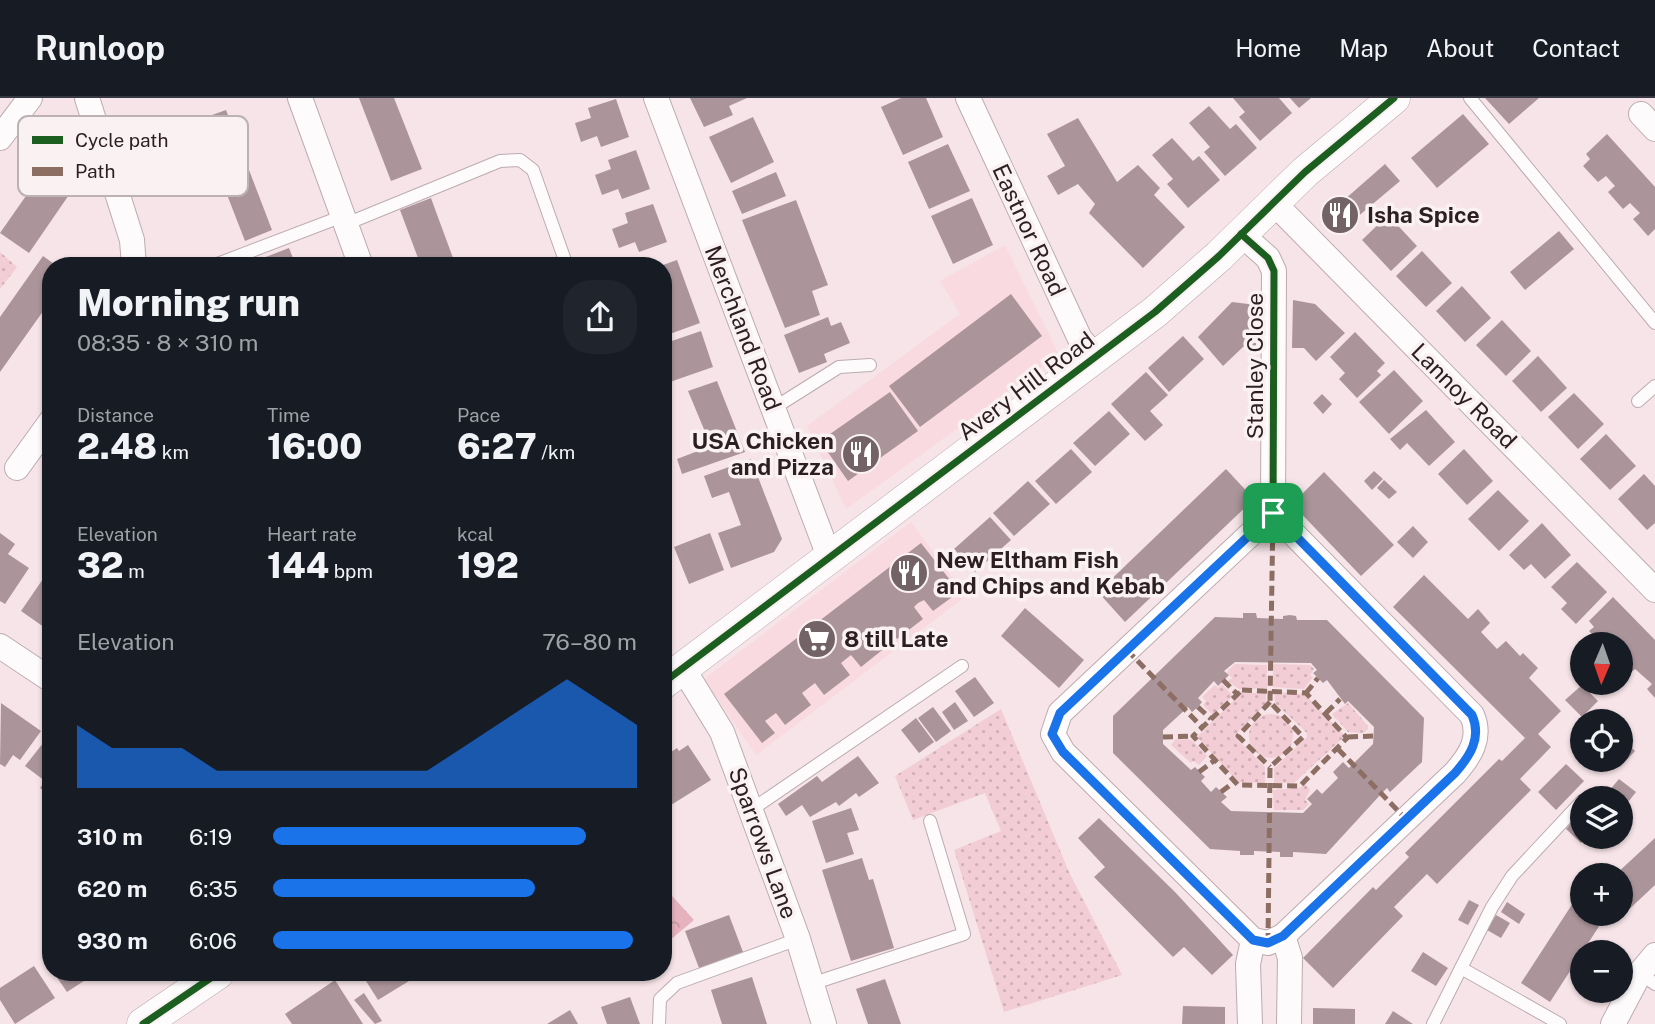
<!DOCTYPE html>
<meta charset="utf-8">
<style>
:root{--surface:#171b24;--page:#20242c;--text:#f1f3f6;--muted:#9ea1a6;--line:#363941;--accent:#1a73e8}
body{margin:0;font-family:"Public Sans",sans-serif;background:var(--page);color:var(--text);height:100vh;display:flex;flex-direction:column;font-size:26px;white-space:nowrap}
*{box-sizing:border-box;margin:0}
p{font-size:23px;color:var(--muted)}
.icon{flex:none;width:38px;height:38px;fill:none;stroke:currentColor;stroke-width:2;stroke-linecap:round;stroke-linejoin:round}
.map{position:relative;flex:1;overflow:hidden}
.panel{position:absolute;left:42px;top:159px;width:630px;height:724px;display:flex;flex-direction:column;background:var(--surface);border-radius:28px;box-shadow:0 2px 5px #0004}
.panel>*{flex:none}
.needle{width:46px;rotate:182deg}
.tools{position:absolute;left:1570px;top:534px;display:grid;gap:14px}
.tools a{display:grid;place-items:center;width:63px;height:63px;border-radius:50%;background:var(--surface);box-shadow:0 2px 5px #0004;font-size:35px}
.pin{position:absolute;display:grid;place-items:center;width:60px;height:60px;color:#fff;margin:-30px;border-radius:14px;box-shadow:0 4px 10px #0006}
.round{display:grid;place-items:center;flex:none;width:74px;height:74px;border-radius:28px;background:var(--page)}
.head{display:flex;align-items:center;justify-content:space-between;height:119px;padding:0 35px}
h1{font-size:38px;font-weight:800;line-height:52px}
.metrics{display:grid;grid-template-columns:repeat(3,1fr);gap:10px;height:119px;padding:7px 35px}
.metrics div{display:grid;align-content:center}
.metrics b{font-size:35px;font-weight:800}
.metrics small{font-size:19px;font-weight:400}
.metrics p{font-size:19px}
.chart{height:196px;padding:14px 35px}
.chart p{display:flex;justify-content:space-between}
.chart svg{width:100%;height:126px;margin-top:7px;fill:var(--accent);opacity:.7}
ul{padding:0 35px;list-style:none;font-size:23px}
li{display:grid;grid-template-columns:112px 84px 1fr;align-items:center;height:52px}
li i{height:18px;border-radius:9px;background:var(--accent)}
header{display:flex;align-items:center;gap:42px;box-sizing:border-box;height:98px;padding:0 35px;background:var(--surface);border-bottom:2px solid var(--line)}
header strong{font-size:33px}
nav{display:flex;gap:38px;margin-inline-start:auto;font-size:24px}
.map>svg:first-child{display:block}
</style>
<header>
<strong>Runloop</strong>
<nav><a>Home</a><a>Map</a><a>About</a><a>Contact</a></nav>
</header>
<div class="map">
<svg width="1655" height="926" viewBox="0 0 1655 926">
<defs>
<pattern id="grass-dots" width="8" height="8" patternUnits="userSpaceOnUse" patternTransform="scale(1.75)"><rect width="8" height="8" fill="#f2cdd5"/><path d="M2 2h.1M6 6h.1" fill="none" stroke="#d0b0b7" stroke-width="1.8" stroke-linecap="round"/></pattern>
<pattern id="forest-crowns" width="20" height="18" patternUnits="userSpaceOnUse" patternTransform="scale(1.75)"><rect width="20" height="18" fill="#e6b2be"/><path d="M2 6a3 3 0 1 1 6 0M12 15a3 3 0 1 1 6 0" fill="none" stroke="#c699a3"/></pattern>
</defs>
<rect width="100%" height="100%" fill="#f6e4e8"/>
<!-- built -->
<g fill="#f8dae0">
<path d="M1005 147 1059 257 846 411 807 328 960 216 940 183Z"/>
<path d="M911 424 966 498 756 657 704 581Z"/>
</g>
<!-- grass -->
<g fill="url(#grass-dots)">
<path d="M0 154 17 169 0 191Z"/>
<path d="M1235 566 1267 567V590L1239 591 1228 583 1232 580 1227 574Z"/>
<path d="M1273 566 1310 567 1314 571 1310 577 1313 579 1304 591 1273 589Z"/>
<path d="M1222 586 1233 598 1213 617 1203 607 1206 603 1202 599 1215 587 1218 590Z"/>
<path d="M1274 594 1305 596 1345 638 1294 685H1274V670L1307 639V635L1275 605Z"/>
<path d="M1241 595H1266V606L1234 638 1265 669V685L1238 684 1197 639Z"/>
<path d="M1348 605 1368 628V631L1363 635 1348 634 1332 616Z"/>
<path d="M1001 611 1069 774 1122 877 1004 914 954 752 1001 733 985 695 913 722 895 678Z"/>
<circle cx="1271" cy="638" r="22"/>
<path d="M1176 641 1192 642 1207 658 1199 667 1194 663 1191 665 1171 647Z"/>
<path d="M1305 686 1310 692 1305 702 1309 706 1303 712H1274L1273 692 1299 690Z"/>
</g>
<!-- forest -->
<path fill="url(#forest-crowns)" d="M663 788 694 822 663 848Z"/>
<!-- building -->
<g fill="#ab959b" fill-rule="evenodd">
<path d="M359 0H394L422 71 391 83Z"/>
<path d="M690 0H747L729 8 733 17 704 29Z"/>
<path d="M901 0H926L943 39 903 57 881 9Z"/>
<path d="M1233 0H1279L1292 15 1260 43 1239 19 1245 14Z"/>
<path d="M1290 0H1311L1299 10Z"/>
<path d="M1485 0H1539L1509 26Z"/>
<path d="M616 1 629 39 601 49 597 38 581 44 575 25 591 20 588 10Z"/>
<path d="M1209 8 1230 31 1236 26 1257 50 1225 78 1204 54 1210 49 1189 25Z"/>
<path d="M226 12 272 132 245 143 198 22Z"/>
<path d="M1463 16 1489 46 1437 90 1411 60Z"/>
<path d="M753 19 774 64 731 85 709 39Z"/>
<path d="M1078 20 1117 84 1138 67 1160 90 1154 97 1185 129 1143 170 1089 115 1095 106 1078 86 1058 97 1047 78 1065 68 1047 36Z"/>
<path d="M1607 36 1655 89V131L1648 138 1633 121 1640 115 1630 105 1623 111 1608 94 1615 88 1606 78 1598 84 1583 68 1590 61 1586 56Z"/>
<path d="M1172 40 1193 63 1199 58 1220 82 1188 110 1167 86 1173 81 1152 57Z"/>
<path d="M948 46 970 93 929 111 908 64Z"/>
<path d="M636 52 650 91 622 101 618 91 602 97 595 77 611 71 608 62Z"/>
<path d="M56 55 84 75 29 155 0 135Z"/>
<path d="M1385 66 1400 83 1343 131 1328 116Z"/>
<path d="M776 74 786 98 742 116 732 93Z"/>
<path d="M431 100 439 122 456 168H421L400 112Z"/>
<path d="M972 100 993 147 953 166 931 118Z"/>
<path d="M796 102 828 187 812 193 820 217 785 230 742 122Z"/>
<path d="M653 106 667 144 639 154 635 144 619 150 612 131 628 125 625 115Z"/>
<path d="M1388 117 1417 148 1391 173 1362 142Z"/>
<path d="M1559 133 1574 151 1525 192 1510 174Z"/>
<path d="M289 150 296 168H260L258 162Z"/>
<path d="M1422 153 1452 185 1426 209 1396 178Z"/>
<path d="M43 158 57 168H51V202L0 274V219Z"/>
<path d="M677 162 700 225 667 237 663 227V167Z"/>
<path d="M1462 188 1491 220 1465 244 1436 213Z"/>
<path d="M1011 196 1042 238 920 329 889 288Z"/>
<path d="M1293 202 1315 206 1345 235 1316 263 1304 250H1292Z"/>
<path d="M1232 204 1256 207V250L1243 249 1223 268 1198 239Z"/>
<path d="M828 219 831 228 841 224 850 245 824 256 827 264 799 275 784 237Z"/>
<path d="M1502 222 1531 253 1506 278 1476 247Z"/>
<path d="M701 233 713 269 667 285 663 274V246Z"/>
<path d="M1355 234 1385 265 1377 273 1381 277 1357 300 1339 281 1345 275 1330 259Z"/>
<path d="M1183 238 1204 261 1169 294 1148 270Z"/>
<path d="M1538 258 1567 290 1541 314 1512 283Z"/>
<path d="M1394 272 1423 303 1389 336 1359 304Z"/>
<path d="M1146 274 1168 297 1150 313 1163 327 1145 343 1111 306Z"/>
<path d="M717 283 745 354 682 376 677 361 711 348 688 293Z"/>
<path d="M890 294 918 333 848 383 820 343Z"/>
<path d="M1574 295 1604 326 1578 351 1548 319Z"/>
<path d="M1322 296 1332 306 1323 316 1313 305Z"/>
<path d="M1426 312 1455 344 1429 368 1407 345 1400 352 1390 341Z"/>
<path d="M1109 313 1130 336 1095 368 1073 345Z"/>
<path d="M1606 336 1636 368 1610 392 1580 361Z"/>
<path d="M1071 351 1092 374 1056 406 1035 383Z"/>
<path d="M1464 351 1493 383 1467 407 1438 376Z"/>
<path d="M751 361 782 441 774 454 731 470 718 435 741 427 729 394 712 400 704 378Z"/>
<path d="M1226 371 1254 401 1125 524 1098 494Z"/>
<path d="M1374 373 1383 381 1372 392 1364 383Z"/>
<path d="M1324 374 1394 447 1361 478 1292 406Z"/>
<path d="M1644 376 1655 388V425L1647 432 1618 401Z"/>
<path d="M1384 382 1397 394 1389 401 1377 390Z"/>
<path d="M1028 383 1050 406 1014 438 993 415Z"/>
<path d="M1498 392 1529 423 1499 453 1468 421Z"/>
<path d="M990 419 1011 442 975 474 954 451Z"/>
<path d="M1542 425 1571 457 1545 481 1531 466 1524 472 1509 457Z"/>
<path d="M1413 428 1428 444 1413 460 1397 444Z"/>
<path d="M0 435 15 446 8 456 29 470 5 506 0 503Z"/>
<path d="M710 435 724 472 689 486 674 449Z"/>
<path d="M921 445 950 482 946 485 955 497 933 513 924 502 918 505 914 509 923 521 897 541 888 529 877 537 886 549 861 569 851 557 841 565 850 577 824 597 815 585 802 595 811 607 785 627 776 615 765 623 775 635 762 645 724 596Z"/>
<path d="M1577 464 1607 494 1576 526 1561 511 1567 505 1551 489Z"/>
<path d="M1424 477 1468 521 1478 511 1490 525 1481 534 1497 551 1506 543 1520 558 1523 555 1538 570 1529 580 1561 613 1538 636 1551 649 1520 681 1531 692 1437 786 1427 776 1394 809 1403 818 1333 890 1303 860 1373 789 1376 792 1409 759 1405 755 1499 661 1502 663 1525 640 1393 509Z"/>
<path d="M45 478 51 481V534L21 513Z"/>
<path d="M663 491 672 505 663 511Z"/>
<path d="M1613 499 1655 542V600L1647 591 1652 586 1635 571 1630 575 1620 565V546H1611L1608 542 1602 546 1589 533 1594 529 1589 523Z"/>
<path d="M1025 510 1084 562 1059 590 1001 538Z"/>
<path d="M1243 515H1256L1257 520 1283 521V518L1290 517 1296 518 1297 522H1327L1424 620 1422 664 1390 694 1387 690 1382 695 1326 756 1293 754V759H1280V754L1254 753V757H1240V753L1210 751 1113 655V618L1215 519 1243 520ZM1235 564 1311 565 1317 572 1313 575 1323 585 1327 582 1345 606 1348 603 1374 629 1373 646 1349 670 1343 664 1333 674 1338 680 1322 696 1317 691 1307 701 1312 706 1303 715 1231 713 1221 704 1227 699 1216 689 1211 694 1201 683 1205 679 1195 669 1191 672 1163 646V632L1188 609 1192 614 1198 609 1202 604 1198 600 1214 583 1218 588 1229 577 1224 573Z"/>
<path d="M975 579 994 605 974 619 955 593Z"/>
<path d="M1582 587 1598 603 1582 619 1565 602Z"/>
<path d="M955 604 968 623 954 632 942 614Z"/>
<path d="M1 605 41 633 20 662 13 657 5 669 0 666Z"/>
<path d="M933 609 951 633 936 644 918 620Z"/>
<path d="M916 620 934 644 919 655 901 632Z"/>
<path d="M51 635V698L40 690 45 683 25 668Z"/>
<path d="M1626 644 1635 653 1620 669 1612 662H1620V650Z"/>
<path d="M688 647 711 682 663 712V660L670 659 668 656 677 650 679 653Z"/>
<path d="M858 658 879 685 859 699 856 695 839 708 836 704 810 719 802 707 786 718 778 706 817 678 822 684Z"/>
<path d="M1566 666 1584 683 1556 712 1538 694Z"/>
<path d="M1619 681 1636 694 1629 703 1623 699 1620 702 1603 700Z"/>
<path d="M851 710 859 732 847 735 854 756 826 765 812 723Z"/>
<path d="M1582 713V738H1587L1581 745 1566 731Z"/>
<path d="M1099 720 1175 794 1233 857 1212 877 1184 849 1173 859 1094 779 1105 769 1078 740Z"/>
<path d="M1655 740V787L1622 818 1620 777H1615Z"/>
<path d="M862 760 869 782 873 781 894 850 851 863 822 772Z"/>
<path d="M1582 791V816H1607L1550 904 1521 885Z"/>
<path d="M1469 802 1479 807 1468 827 1458 822Z"/>
<path d="M1507 804 1525 816 1519 826 1501 814Z"/>
<path d="M729 817 743 854 699 870 685 833Z"/>
<path d="M1496 817 1510 825 1501 840 1487 832Z"/>
<path d="M1423 854 1448 870 1436 888 1411 873Z"/>
<path d="M34 868 55 900 15 926 0 902V890Z"/>
<path d="M54 875H96L67 894Z"/>
<path d="M361 875H422L378 902Z"/>
<path d="M752 879 767 926H722L711 892Z"/>
<path d="M885 881 901 926H868L856 891Z"/>
<path d="M335 882 363 926H292L285 916Z"/>
<path d="M364 895 382 923 375 926 354 902Z"/>
<path d="M630 899 640 926H607L601 909Z"/>
<path d="M1183 908 1225 909V926H1182Z"/>
<path d="M1313 910 1355 911V926H1313Z"/>
<path d="M570 912 578 926H547Z"/>
<path d="M1393 913 1413 926H1385Z"/>
</g>
<g fill="none" stroke-linecap="round" stroke-linejoin="round">
<defs>
<g id="service">
<path d="M1470 0 1655 225"/>
<path d="M346 126 500 63 520 62 533 72 567 168"/>
<path d="M212 168 343 118"/>
<path d="M1638 303 1655 288"/>
<path d="M774 310 839 269 870 267"/>
<path d="M751 712 962 568"/>
<path d="M1461 870 1492 809 1512 778 1582 703"/>
<path d="M1640 875 1655 886"/>
<path d="M811 886 964 836 930 723"/>
<path d="M659 926 660 901 677 885 798 841"/>
<path d="M1433 926 1461 870 1560 926"/>
</g>
<g id="minor">
<path d="M87 0 132 142 134 168"/>
<path d="M300 0 361 168"/>
<path d="M656 0 830 461"/>
<path d="M968 0 1080 241 1096 259"/>
<path d="M1641 16 1655 31"/>
<path d="M0 40 30 0"/>
<path d="M1273 104 1655 492"/>
<path d="M1241 136 1268 160 1274 173 1273 415 1472 617C1482 640 1470 658 1455 675L1283 838 1268 845 1253 842 1063 654 1053 636 1060 615 1273 415"/>
<path d="M17 370 51 323"/>
<path d="M0 548 51 582"/>
<path d="M684 572 722 634 798 841 824 926"/>
<path d="M1283 838 1290 860 1289 926"/>
<path d="M1250 926 1248 866 1253 842"/>
<path d="M1613 926 1640 875 1655 857"/>
</g>
<g id="tertiary">
<path d="M663 585 1155 214 1219 158 1305 74 1394 0"/>
<path d="M143 926 218 875"/>
</g>
</defs>
<!-- service casing -->
<use href="#service" stroke="#bbacaf" stroke-width="14"/>
<!-- minor casing -->
<use href="#minor" stroke="#bbacaf" stroke-width="26"/>
<!-- tertiary casing -->
<use href="#tertiary" stroke="#bbacaf" stroke-width="33"/>
<!-- service -->
<use href="#service" stroke="#fefbfc" stroke-width="12"/>
<!-- minor -->
<use href="#minor" stroke="#fefbfc" stroke-width="24"/>
<!-- tertiary -->
<use href="#tertiary" stroke="#fefbfc" stroke-width="32"/>
<!-- quiet -->
<g stroke="#8d6e63" stroke-width="5" stroke-dasharray="10 5" stroke-linecap="butt">
<path d="M1127 552 1202 629"/>
<path d="M1223 582 1237 596"/>
<path d="M1242 592 1306 595 1347 640 1300 688 1238 687 1193 638Z"/>
<path d="M1306 595 1318 580"/>
<path d="M1270 604 1238 638 1270 669"/>
<path d="M1198 609 1211 621"/>
<path d="M1326 615 1340 601"/>
<path d="M1163 639 1193 638"/>
<path d="M1348 639 1373 638"/>
<path d="M1338 651 1406 721"/>
<path d="M1199 674 1215 662"/>
<path d="M1221 694 1234 684"/>
<path d="M1268 845 1270 669 1303 639 1270 604 1273 415"/>
</g>
<defs>
<g id="cycleway">
<path d="M1241 136 1268 160 1274 173 1273 415 1472 617C1482 640 1470 658 1455 675L1283 838 1268 845 1253 842 1063 654 1053 636 1060 615 1273 415"/>
<path d="M663 585 1155 214 1219 158 1305 74 1394 0"/>
<path d="M143 926 218 875"/>
</g>
</defs>
<!-- cycleway casing -->
<use href="#cycleway" stroke="#f9f1f2" stroke-width="11"/>
<!-- cycleway -->
<use href="#cycleway" stroke="#1b5e20" stroke-width="7"/>
</g>
<g fill="none" stroke-linecap="round" stroke-linejoin="round">
<defs>
<path id="route" d="M1273 415 1472 617C1482 640 1470 658 1455 675L1283 838 1268 845 1253 842 1063 654 1052 636 1060 615Z"/>
</defs>
<!-- route casing -->
<use href="#route" stroke="#fff" stroke-width="14"/>
<!-- route -->
<use href="#route" stroke="#1a73e8" stroke-width="9"/>
</g>
<!-- icons -->
<defs>
<symbol id="restaurant-disc" viewBox="-11 -11 22 22"><circle r="9.5" fill="#736367" stroke="#f9f1f2"/><path d="M-5-6h1v4h1v-4h1v4h1v-4h1v5L-1.5 .5V6h-2V.5L-5-1ZM5-6V6H3V1.5H1.5Q1.5-4 5-6Z" fill="#fff"/></symbol>
<symbol id="supermarket-disc" viewBox="-11 -11 22 22"><circle r="9.5" fill="#736367" stroke="#f9f1f2"/><path d="M-6-5.5h2.5l.6 2H6L4.5 2H-2.5L-4.4-4H-6ZM-1.5 3.2a1.3 1.3 0 1 0 .1 0ZM3 3.2a1.3 1.3 0 1 0 .1 0Z" fill="#fff"/></symbol>
</defs>
<g fill-rule="evenodd">
<use href="#restaurant-disc" x="1318" y="95" width="44" height="44"/>
<use href="#restaurant-disc" x="839" y="334" width="44" height="44"/>
<use href="#restaurant-disc" x="887" y="453" width="44" height="44"/>
<use href="#supermarket-disc" x="795" y="519" width="44" height="44"/>
</g>
<g text-anchor="middle" stroke-width="7" stroke-linejoin="round" paint-order="stroke">
<!-- poi labels -->
<g font-size="23" font-weight="bold" fill="#2d1e21" stroke="#f9f1f2" text-anchor="start">
<text x="1367" y="125">Isha Spice</text>
<text x="834" y="351" text-anchor="end">USA Chicken<tspan x="834" dy="26">and Pizza</tspan></text>
<text x="936" y="470">New Eltham Fish<tspan x="936" dy="26">and Chips and Kebab</tspan></text>
<text x="844" y="549">8 till Late</text>
</g>
<!-- street labels -->
<g font-size="23" fill="#2d1e21" stroke="#f9f1f2">
<text transform="translate(1029 132) rotate(65)" y="8">Eastnor Road</text>
<text transform="translate(743 230) rotate(69)" y="8">Merchland Road</text>
<text transform="translate(1255 268) rotate(-90)" y="8">Stanley Close</text>
<text transform="translate(1026 288) rotate(-37)" y="8">Avery Hill Road</text>
<text transform="translate(1464 298) rotate(45)" y="8">Lannoy Road</text>
<text transform="translate(763 745) rotate(70)" y="8">Sparrows Lane</text>
</g>
</g>
<!-- legend -->
<rect x="18" y="18" width="230" height="80" rx="10" fill="#f9f1f2" stroke="#bcb2b3" stroke-width="2"/>
<rect x="32" y="38" width="31" height="8" fill="#1b5e20"/>
<rect x="32" y="69" width="31" height="9" fill="#8d6e63"/>
<g font-size="19" fill="#2d1e21">
<text x="75" y="49">Cycle path</text>
<text x="75" y="80">Path</text>
</g>
</svg>
<div class="tools">
<a><svg class="needle" viewBox="-14 -14 28 28"><path d="M0-13l5 13h-10z" fill="#e53935"/><path d="M0 13l5-13h-10z" fill="#9ea1a6"/></svg></a>
<a><svg class="icon" aria-label="locate" viewBox="0 0 24 24"><circle cx="12" cy="12" r="6"/><path d="M12 2v4M12 18v4M2 12h4M18 12h4"/></svg></a>
<a><svg class="icon" aria-label="layers" viewBox="0 0 24 24"><path d="M12 4l9 5-9 5-9-5zM3 14l9 5 9-5"/></svg></a>
<a>+</a>
<a>−</a>
</div>
<div class="pin" style="left:1273px;top:415px;background:#1e9e55"><svg class="icon" aria-label="arrive" viewBox="0 0 24 24"><path d="M6 21V4h12l-3 4 3 4H6"/></svg></div>
<section class="panel">
<div class="head"><div><h1>Morning run</h1><p>08:35 · 8 × 310 m</p></div><a class="round"><svg class="icon" aria-label="share" viewBox="0 0 24 24"><path d="M12 15V3M7 8l5-5 5 5M5 13v7h14v-7"/></svg></a></div>
<div class="metrics">
<div><p>Distance</p><b>2.48<small> km</small></b></div>
<div><p>Time</p><b>16:00</b></div>
<div><p>Pace</p><b>6:27<small> /km</small></b></div>
</div>
<div class="metrics">
<div><p>Elevation</p><b>32<small> m</small></b></div>
<div><p>Heart rate</p><b>144<small> bpm</small></b></div>
<div><p>kcal</p><b>192</b></div>
</div>
<div class="chart"><p><span>Elevation</span>76–80 m</p>
<svg viewBox="0 0 160 44" preserveAspectRatio="none"><path d="M0 44V22L10 30L20 30L30 30L40 38L50 38L60 38L70 38L80 38L90 38L100 38L110 30L120 22L130 14L140 6L150 14L160 22V44z"/></svg>
</div>
<ul>
<li><b>310 m</b>6:19<i style="width:86%"></i></li>
<li><b>620 m</b>6:35<i style="width:72%"></i></li>
<li><b>930 m</b>6:06<i style="width:99%"></i></li>
</ul>
</section>
</div>
